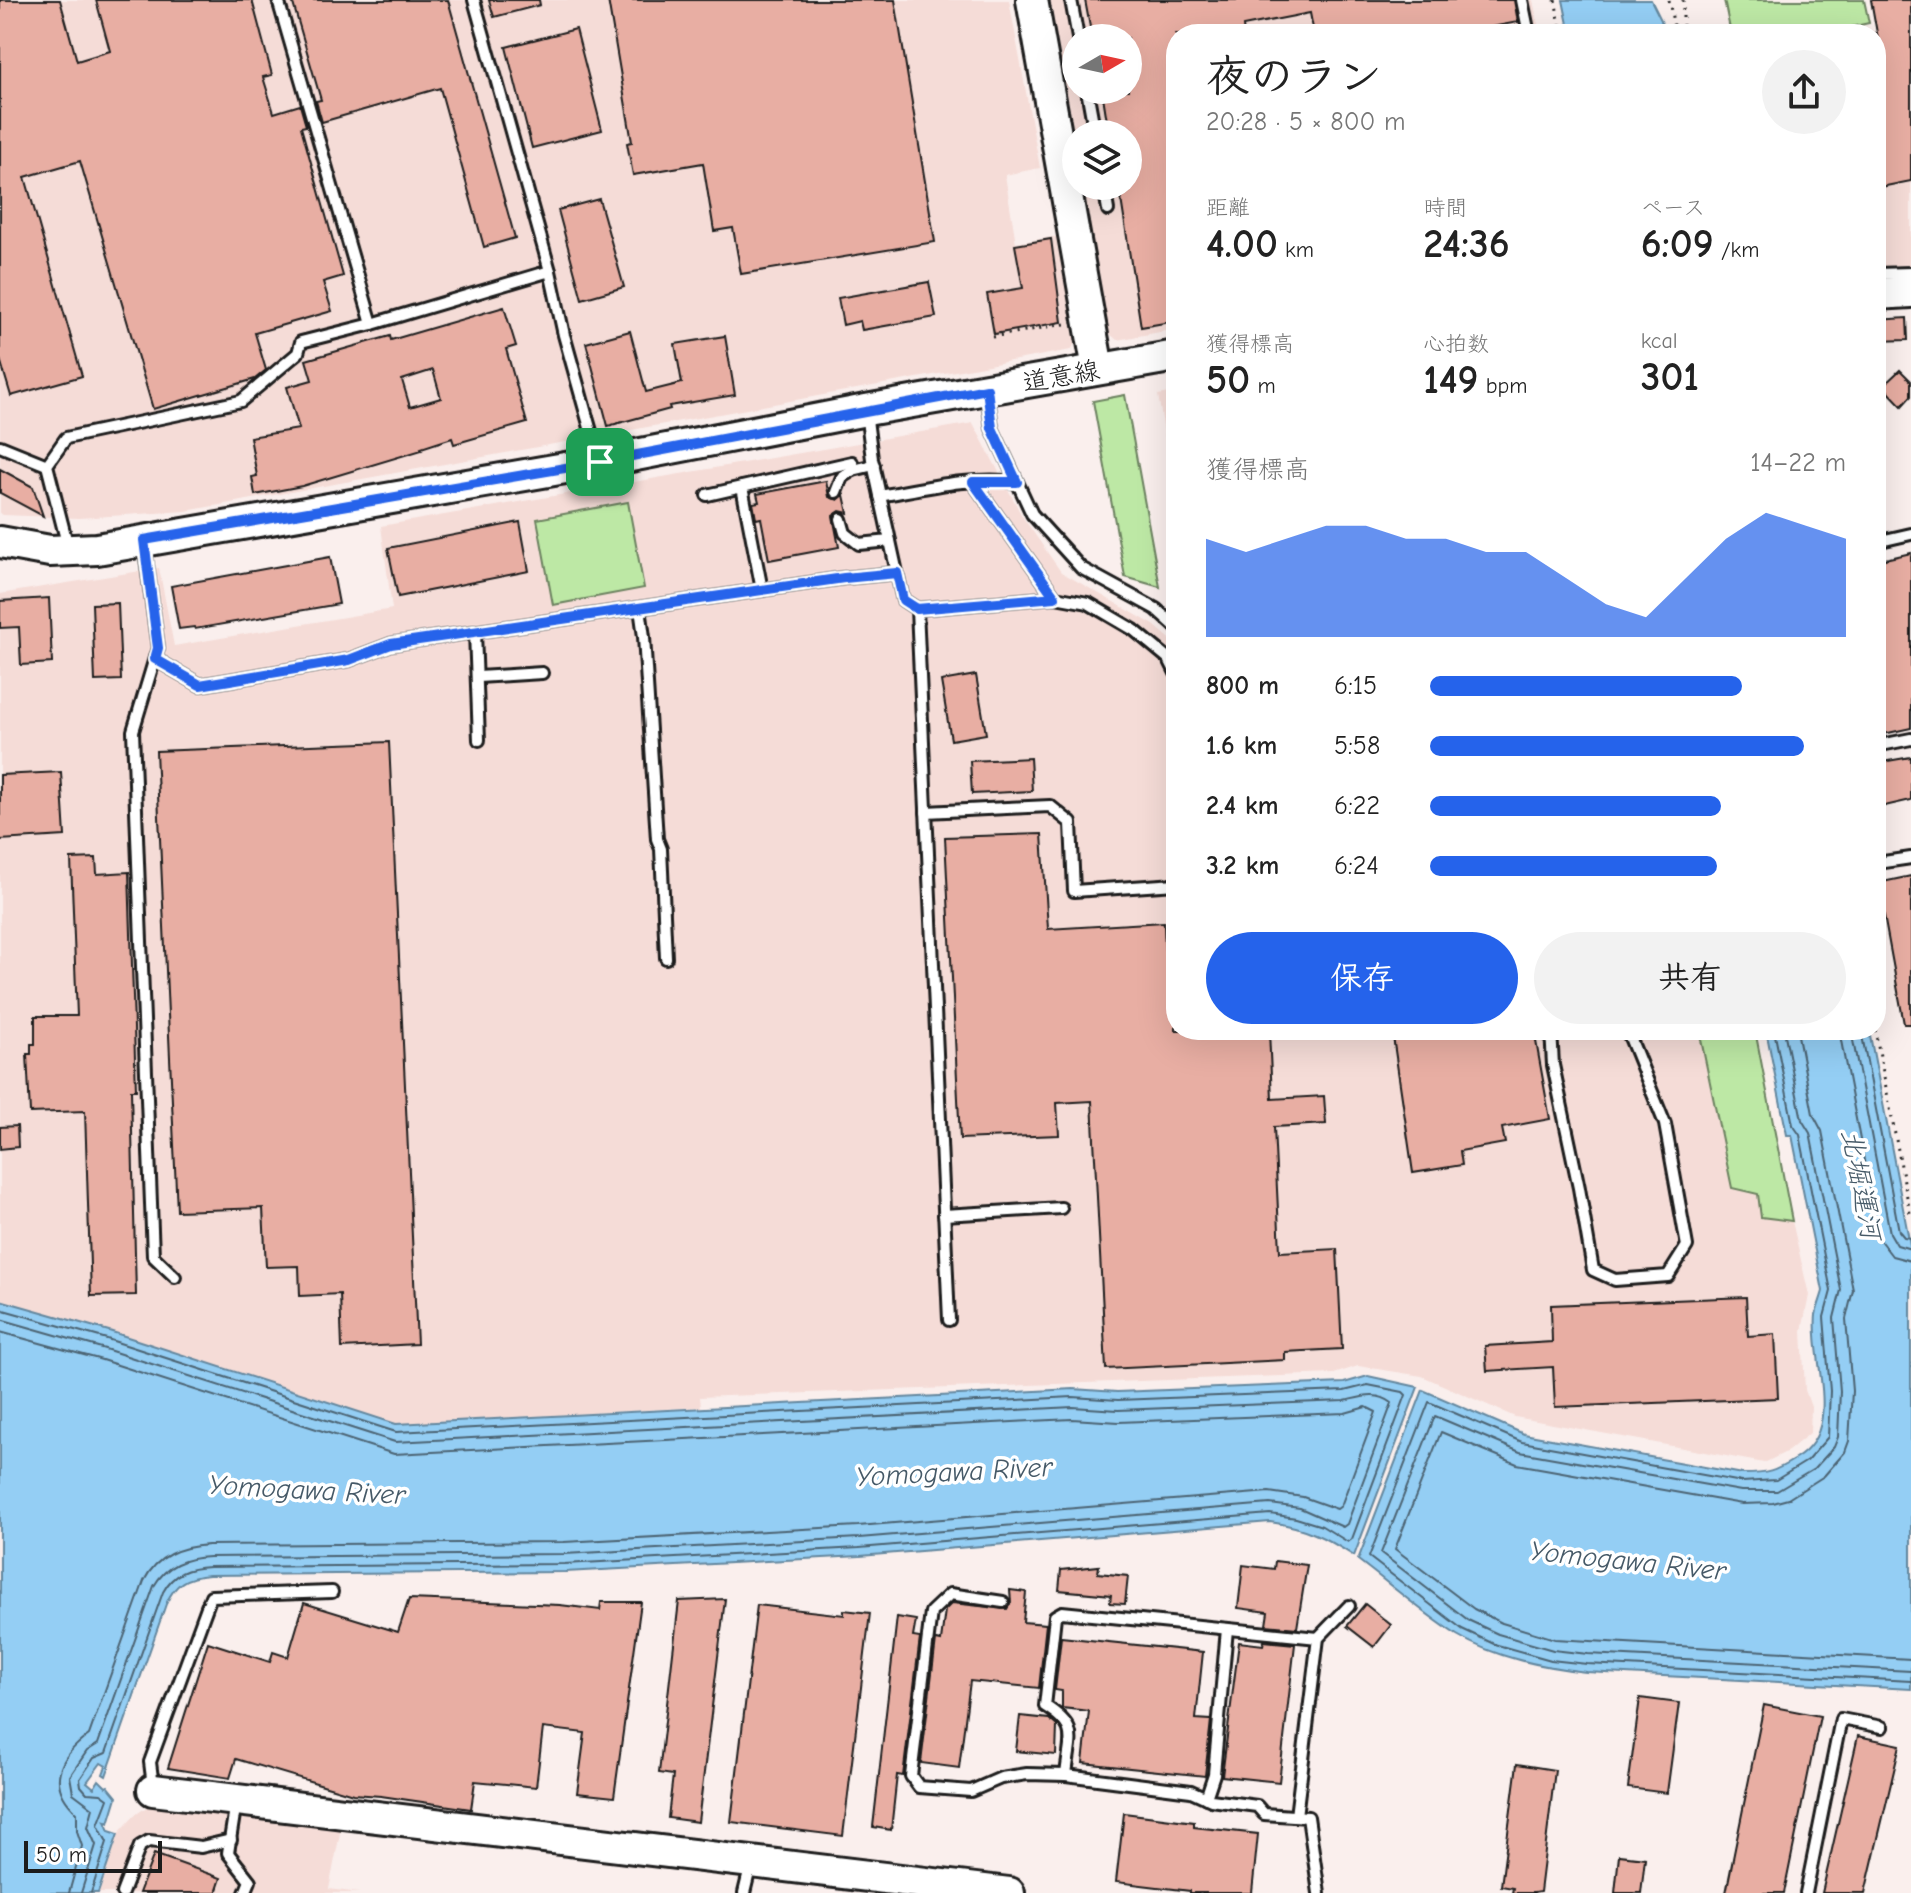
<!DOCTYPE html>
<html lang="ja">
<meta charset="utf-8">
<style>
:root{--surface:#fff;--page:#f2f2f2;--text:#222;--muted:#767676;--accent:#2563eb}
body{margin:0;font-family:"Comic Neue","Klee One",sans-serif;background:var(--page);color:var(--text);height:100vh;display:flex;flex-direction:column;font-size:30px;white-space:nowrap}
*{box-sizing:border-box;margin:0}
p{font-size:26px;color:var(--muted)}
.icon{flex:none;width:44px;height:44px;fill:none;stroke:currentColor;stroke-width:2;stroke-linecap:round;stroke-linejoin:round}
.map{position:relative;flex:1;overflow:hidden}
.sheet{position:absolute;left:1166px;top:24px;width:720px;height:1016px;display:flex;flex-direction:column;background:var(--surface);border-radius:32px;box-shadow:0 8px 32px #0002}
.sheet>*{flex:none}
.needle{width:52px;rotate:81deg}
.fabs{position:absolute;left:1062px;top:24px;display:grid;gap:16px}
.fabs a{display:grid;place-items:center;width:80px;height:80px;border-radius:50%;background:var(--surface);box-shadow:0 8px 32px #0002;font-size:40px}
.scale{position:absolute;left:24px;bottom:20px;width:138px;box-sizing:border-box;padding-left:8px;border:4px solid #1c1c1c;border-top:0;font-size:22px;line-height:28px;white-space:nowrap;color:#1c1c1c;-webkit-text-stroke:6px #fff;paint-order:stroke}
.pin{position:absolute;display:grid;place-items:center;width:68px;height:68px;color:#fff;margin:-34px;border-radius:16px;box-shadow:0 4px 12px #0006}
.round{display:grid;place-items:center;flex:none;width:84px;height:84px;border-radius:42px;background:var(--page)}
.head{display:flex;align-items:center;justify-content:space-between;height:136px;padding:0 40px}
h1{font-size:44px;font-weight:700;line-height:60px}
.stats{display:grid;grid-template-columns:repeat(3,1fr);gap:12px;height:136px;padding:8px 40px}
.stats div{display:grid;align-content:center}
.stats b{font-size:40px;font-weight:700}
.stats small{font-size:22px;font-weight:400}
.stats p{font-size:22px}
.chart{height:224px;padding:16px 40px}
.chart p{display:flex;justify-content:space-between}
.chart svg{width:100%;height:144px;margin-top:8px;fill:var(--accent);opacity:.7}
.cta{display:flex;gap:16px;margin-top:auto;padding:16px 40px}
.cta a{flex:1;height:92px;border-radius:48px;background:var(--accent);color:#fff;font-size:32px;font-weight:700;line-height:92px;text-align:center}
.cta a+a{background:var(--page);color:var(--text)}
ul{padding:0 40px;list-style:none;font-size:26px}
li{display:grid;grid-template-columns:128px 96px 1fr;align-items:center;height:60px}
li i{height:20px;border-radius:10px;background:var(--accent)}
.map>svg:first-child{display:block}
</style>
<div class="map">
<svg width="1911" height="1893" viewBox="0 0 1911 1893">
<rect width="100%" height="100%" fill="#faefed"/>
<filter id="ink" filterUnits="userSpaceOnUse"><feTurbulence type="fractalNoise" baseFrequency=".0125" numOctaves="2"/><feDisplacementMap in="SourceGraphic" scale="16" xChannelSelector="R" yChannelSelector="G"/><feConvolveMatrix kernelMatrix="1 2 1 2 8 2 1 2 1" color-interpolation-filters="sRGB"/></filter>
<g filter="url(#ink)">
<!-- built -->
<g fill="#f5dcd7" fill-rule="evenodd">
<path d="M0 0H1009L1040 168 1005 175 1016 243 1059 236 1076 342 1071 350 186 511 79 518 3 515 0 513Z"/>
<path d="M1050 0H1533L1540 34H1176V329L1117 340 1109 333 1083 186H1128V134H1076V146ZM1076 38H1128V90H1076Z"/>
<path d="M1911 30V265L1876 267V37Z"/>
<path d="M1176 392V504L1158 395Z"/>
<path d="M973 423 1022 516 1061 572 1154 625 1176 644V1030H1699L1732 1188 1758 1194 1761 1217 1792 1221 1809 1295 1802 1331 1805 1390 1811 1407 1810 1433 1788 1451 1764 1463 1515 1417 1422 1376 1358 1366 1334 1374 700 1397 701 1407 396 1424 109 1331 0 1300V594L159 568 174 646 392 609 381 526Z"/>
<path d="M148 1806 341 1828 329 1889 359 1893H98L118 1834 135 1815Z"/>
</g>
<!-- green -->
<g fill="#bde8a5" stroke="#6c8260" stroke-width="2">
<path d="M1724 0H1864L1869 23 1819 34H1731Z"/>
<path d="M1125 395 1160 587 1125 577 1093 401Z"/>
<path d="M628 502 644 588 553 605 537 519Z"/>
<path d="M1699 1030H1755L1792 1221 1761 1217 1758 1194 1732 1188Z"/>
</g>
<!-- water -->
<g fill="#94cef4" stroke="#64879e" stroke-width="2">
<path d="M1563 0H1651L1661 20 1664 34H1570Z"/>
<path d="M1766 1030H1869L1911 1250V1689L1586 1672C1543 1667 1495 1658 1457 1635 1423 1613 1391 1585 1358 1560L1423 1390 1524 1434 1743 1474C1768 1474 1774 1472 1795 1459 1845 1430 1811 1362 1816 1315 1817 1308 1821 1299 1823 1291L1792 1135H1787Z"/>
<path d="M0 1300 109 1331 396 1424 1073 1389 1117 1392 1344 1383 1368 1376 1418 1387 1354 1556C1325 1537 1305 1527 1270 1522L860 1556 565 1572 209 1575C186 1577 175 1583 166 1604L106 1776 103 1774 106 1766 101 1763 87 1782 94 1788 99 1780 106 1787 108 1786 117 1797 109 1823 105 1821 109 1831 118 1834 98 1893H0Z"/>
</g>
<g fill="none" stroke-linecap="round" stroke-linejoin="round">
<!-- shore -->
<g stroke="#4c6372" stroke-width="2">
<path d="M1774 1030 1793 1125 1800 1135 1831 1291 1824 1317 1830 1391 1828 1437 1807 1461 1776 1480 1742 1482 1522 1442 1429 1402 1369 1557 1462 1629 1494 1644 1551 1660 1587 1664 1911 1681"/>
<path d="M1784 1030 1802 1120 1810 1133 1841 1290 1834 1318 1840 1391 1838 1437 1834 1447 1814 1469 1777 1491H1741L1520 1452 1435 1416 1381 1553 1468 1620 1498 1634 1553 1650 1588 1654 1911 1671"/>
<path d="M1797 1030 1813 1114 1822 1131 1853 1290 1846 1319 1852 1391 1849 1441 1845 1452 1824 1476 1788 1499 1773 1503 1742 1504 1517 1464 1441 1432 1395 1549 1474 1609 1502 1623 1555 1639 1911 1659"/>
<path d="M1839 1030 1879 1239 1892 1256 1911 1261"/>
<path d="M1851 1030 1890 1233 1897 1245 1911 1249"/>
<path d="M1861 1030 1899 1231 1904 1237 1911 1238"/>
<path d="M0 1309 107 1339 396 1432 1073 1397 1118 1400 1344 1391 1368 1385 1403 1392 1406 1395 1352 1539 1348 1542 1322 1526 1296 1518 1270 1514 859 1548 564 1564 209 1567C188 1568 173 1573 163 1592L106 1753 94 1758 80 1779 81 1786 87 1793 101 1794 108 1799 98 1825 107 1842 91 1893"/>
<path d="M0 1319 105 1349 395 1442 1073 1407 1118 1410 1344 1401C1362 1397 1377 1391 1392 1403L1347 1524 1343 1527 1300 1508 1270 1504 859 1538 564 1554 209 1557C185 1558 166 1565 154 1586L98 1744 87 1751 70 1776 73 1793 93 1808 88 1827 96 1845 81 1893"/>
<path d="M0 1332 102 1360 394 1454 1072 1419 1119 1422 1345 1413 1366 1407 1376 1412 1341 1506 1337 1509 1303 1497 1269 1492 858 1526 564 1542 208 1545C180 1547 157 1555 144 1581L89 1735C58 1757 46 1785 77 1813V1831L82 1846 69 1893"/>
</g>
</g>
<!-- building -->
<g fill="#e8aea3" stroke="#1c1c1c" stroke-width="2" fill-rule="evenodd">
<path d="M0 0H60L77 61 110 51 96 0H252L272 75 263 77 274 113 300 105 306 126 301 127 343 276 323 282 332 311 255 333 266 370 255 379 153 409 80 161 25 177 82 376 11 396 0 359Z"/>
<path d="M292 0H448L515 238 484 247 440 88 322 122 316 101 321 100Z"/>
<path d="M489 0H539L540 5 494 17Z"/>
<path d="M608 0H895L935 242 741 274 733 228 714 231 703 163 633 175 627 143 632 142Z"/>
<path d="M1085 0H1514L1518 22 1455 34H1314L1310 13 1243 26 1244 34H1176V321L1141 327 1119 186H1128V134H1109L1102 90H1128V38H1092Z"/>
<path d="M1871 0H1911V181L1876 188V45L1879 44Z"/>
<path d="M576 29 602 130 532 148 506 47Z"/>
<path d="M599 199 624 287 582 299 558 210Z"/>
<path d="M1051 239 1062 322 994 334 987 294 1023 288 1015 245Z"/>
<path d="M929 282 936 317 862 330 860 321 843 325 838 298Z"/>
<path d="M504 307 516 346 506 349 527 423 454 444 452 438 421 448 422 450 302 486 255 495 252 477 257 476 250 437 299 429 287 387 312 380 306 360 390 336 391 340ZM433 370 441 398 410 407 402 380Z"/>
<path d="M1907 318 1908 340 1876 341V320Z"/>
<path d="M630 331 646 392 682 383 675 344 725 336 735 395 669 406 670 409 608 426 586 343Z"/>
<path d="M1900 370 1911 381V396L1902 406 1883 386Z"/>
<path d="M0 469 33 487 43 516 0 493Z"/>
<path d="M826 481 829 497 838 500 844 495 848 513 840 511 833 516 839 547 769 560 761 518 756 519 753 503 759 502 757 494Z"/>
<path d="M520 522 529 571 398 597 388 548Z"/>
<path d="M1911 553V728L1879 735 1876 718V561Z"/>
<path d="M330 557 339 604 195 629 194 627 179 629 171 586Z"/>
<path d="M49 598 52 663 21 665 19 627 0 628V601Z"/>
<path d="M118 603 121 680 95 681 92 604Z"/>
<path d="M976 675 986 734 951 740 941 681Z"/>
<path d="M389 742 417 1344 342 1348 340 1294 300 1296 299 1266 266 1267 263 1208 177 1211 156 751Z"/>
<path d="M1911 757V800L1876 808V763Z"/>
<path d="M1030 758 1032 791 972 794 970 761Z"/>
<path d="M61 772 65 836 0 840V775Z"/>
<path d="M1042 834 1048 929 1164 922 1165 952H1176V1030H1269L1272 1099 1324 1096 1326 1124 1274 1127 1280 1252 1337 1249 1342 1349 1285 1352V1360L1106 1369 1092 1101 1057 1103 1059 1135 960 1139 945 837Z"/>
<path d="M96 858 97 874 129 872 136 1090H131L136 1295 91 1296 85 1111 30 1113 27 1054H31V1044H35V1016H77L71 859Z"/>
<path d="M1911 876V1024H1904L1878 883Z"/>
<path d="M1392 1030H1442L1443 1036 1478 1030H1534L1550 1119 1502 1128 1505 1143 1460 1151 1462 1165 1413 1173Z"/>
<path d="M17 1126 18 1147 0 1149V1127Z"/>
<path d="M1746 1297 1748 1336 1775 1334 1778 1398 1555 1407 1553 1367 1487 1371 1485 1346 1552 1342 1551 1305Z"/>
<path d="M1275 1561 1307 1565 1297 1628 1266 1625 1268 1612 1238 1608 1243 1565 1274 1569Z"/>
<path d="M1099 1566 1098 1573 1128 1576 1125 1604 1110 1603 1111 1595 1059 1590 1061 1570Z"/>
<path d="M1010 1590 1026 1592 1023 1622 1046 1624 1039 1688 970 1681 959 1768 921 1763 936 1640 941 1641 945 1610 952 1603 1007 1609 1011 1602Z"/>
<path d="M409 1599 560 1605 600 1610 601 1602H641L614 1797 577 1793 585 1733 543 1728 536 1787 475 1781 471 1809 381 1796 353 1794 236 1759 230 1778 168 1768 208 1642 270 1662 273 1652 288 1657 304 1603 398 1632Z"/>
<path d="M725 1599 698 1822 668 1818 673 1775 659 1773 679 1601Z"/>
<path d="M1365 1604 1391 1625 1374 1647 1347 1626Z"/>
<path d="M757 1605 844 1615V1610L870 1613 843 1836 731 1822Z"/>
<path d="M897 1617 916 1620 913 1637 920 1638 903 1776 897 1775 891 1830 873 1827Z"/>
<path d="M1061 1637 1203 1652 1196 1719 1211 1720 1205 1776 1083 1763 1089 1711 1062 1708V1691L1055 1690Z"/>
<path d="M1264 1641 1295 1644 1279 1782 1222 1776 1239 1642 1263 1645Z"/>
<path d="M1640 1698 1679 1703 1667 1793 1628 1788Z"/>
<path d="M1764 1705 1820 1716 1784 1893H1726Z"/>
<path d="M1020 1716 1049 1719 1057 1726 1056 1755 1016 1751Z"/>
<path d="M1858 1736 1900 1745 1865 1893H1822Z"/>
<path d="M1517 1764 1555 1770 1540 1892 1534 1893H1512L1513 1888 1501 1886Z"/>
<path d="M1124 1813 1194 1822V1827L1258 1834 1252 1893H1190V1891L1116 1882Z"/>
<path d="M154 1854 221 1878 216 1893H139Z"/>
<path d="M1619 1855 1645 1858 1641 1893H1615Z"/>
</g>
<g fill="none" stroke-linecap="round" stroke-linejoin="round">
<defs>
<g id="lane">
<path d="M278 0 372 324"/>
<path d="M474 0 550 271 564 335 599 460"/>
<path d="M1071 0 1078 38"/>
<path d="M1522 0 1529 34"/>
<path d="M1087 90 1095 134"/>
<path d="M1104 186 1108 210"/>
<path d="M1876 274 1911 273"/>
<path d="M987 391 992 428 1032 514 1081 568 1156 609 1176 627"/>
<path d="M866 412 872 459 903 600 917 609 1055 597 1088 603 1134 630 1169 659 1176 673"/>
<path d="M0 446 47 465"/>
<path d="M973 482 1055 597"/>
<path d="M742 487 762 590"/>
<path d="M836 492 842 477 853 470"/>
<path d="M707 495 852 462 853 470 874 465"/>
<path d="M880 496C925 488 972 476 1017 482"/>
<path d="M841 519 845 533 859 544 890 541"/>
<path d="M144 542 158 648 133 731 153 1256 175 1277"/>
<path d="M1876 542 1911 534"/>
<path d="M68 547 47 465 66 438 241 401 298 353 301 342 372 324 550 271"/>
<path d="M640 608 644 637 657 839 661 849 666 958"/>
<path d="M917 609 949 1320"/>
<path d="M475 632 479 740"/>
<path d="M155 659 200 685 349 660 391 644 844 578 897 573"/>
<path d="M478 677 542 673"/>
<path d="M1876 746 1911 739"/>
<path d="M926 812 1050 806 1071 823 1074 891 1176 884"/>
<path d="M1877 863 1911 858"/>
<path d="M1551 1030 1553 1065 1579 1188 1593 1270 1615 1280 1668 1276 1687 1246 1665 1124 1627 1030"/>
<path d="M944 1215 1061 1208"/>
<path d="M1003 1602 950 1594 931 1612 911 1776 919 1787 971 1791 1001 1778 1027 1774 1066 1775 1191 1791 1211 1800 1257 1806 1264 1814 1308 1817 1319 1893"/>
<path d="M1066 1775C1070 1737 1080 1728 1045 1706L1055 1616 1062 1612 1318 1638"/>
<path d="M153 1786 150 1762 211 1596 332 1592"/>
<path d="M1206 1798 1214 1774 1227 1629"/>
<path d="M236 1802 228 1853 250 1881 245 1893"/>
<path d="M1296 1816 1318 1638 1349 1606"/>
<path d="M122 1893 140 1846 149 1841 201 1847 231 1840"/>
<path d="M744 1893 751 1864"/>
<path d="M1806 1893 1841 1719 1882 1727"/>
</g>
<g id="secondary">
<path d="M1032 0 1098 369"/>
<path d="M1876 294 1911 292"/>
<path d="M0 542 50 551 97 549 600 462 866 410 1176 356"/>
<path d="M153 1790 1009 1893"/>
</g>
</defs>
<!-- lane casing -->
<use href="#lane" stroke="#1c1c1c" stroke-width="16"/>
<!-- secondary casing -->
<use href="#secondary" stroke="#1c1c1c" stroke-width="36"/>
<!-- path -->
<g stroke="#1c1c1c" stroke-width="3" stroke-dasharray="2 6" stroke-linecap="butt">
<path d="M1555 0 1562 34"/>
<path d="M1669 0 1675 34"/>
<path d="M1683 0V34"/>
<path d="M992 337 1065 324"/>
<path d="M1875 1030 1911 1218"/>
</g>
<!-- lane -->
<use href="#lane" stroke="#fff" stroke-width="10"/>
<!-- secondary -->
<use href="#secondary" stroke="#fff" stroke-width="30"/>
</g>
</g>
<g fill="none" stroke-linecap="round" stroke-linejoin="round" filter="url(#ink)">
<defs>
<path id="route" d="M987 389 992 428 1017 482H973L1055 597 917 609 903 600 897 573 844 578 391 644 349 660 200 685 155 659 158 648 144 540 600 462Z"/>
</defs>
<!-- route casing -->
<use href="#route" stroke="#fff" stroke-width="16"/>
<!-- route -->
<use href="#route" stroke="#2563eb" stroke-width="10"/>
</g>
<g text-anchor="middle" stroke-width="7" stroke-linejoin="round" paint-order="stroke">
<!-- street labels -->
<g font-size="26" fill="#1c1c1c" stroke="#fff">
<text transform="translate(1061 376) rotate(-10)" y="9">道意線</text>
</g>
<!-- water labels -->
<g font-size="28" font-style="italic" fill="#465a68" stroke="#fff">
<text transform="translate(1862 1184) rotate(79)" y="10">北堀運河</text>
<text transform="translate(954 1471) rotate(-3)" y="10">Yomogawa River</text>
<text transform="translate(307 1489) rotate(3)" y="10">Yomogawa River</text>
<text transform="translate(1628 1560) rotate(6)" y="10">Yomogawa River</text>
</g>
</g>
</svg>
<div class="fabs">
<a><svg class="needle" viewBox="-14 -14 28 28"><path d="M0-13l5 13h-10z" fill="#e53935"/><path d="M0 13l5-13h-10z" fill="#767676"/></svg></a>
<a><svg class="icon" aria-label="layers" viewBox="0 0 24 24"><path d="M12 4l9 5-9 5-9-5zM3 14l9 5 9-5"/></svg></a>
</div>
<div class="scale">50 m</div>
<div class="pin" style="left:600px;top:462px;background:#1e9e55"><svg class="icon" aria-label="arrive" viewBox="0 0 24 24"><path d="M6 21V4h12l-3 4 3 4H6"/></svg></div>
<section class="sheet">
<div class="head"><div><h1>夜のラン</h1><p>20:28 · 5 × 800 m</p></div><a class="round"><svg class="icon" aria-label="share" viewBox="0 0 24 24"><path d="M12 15V3M7 8l5-5 5 5M5 13v7h14v-7"/></svg></a></div>
<div class="stats">
<div><p>距離</p><b>4.00<small> km</small></b></div>
<div><p>時間</p><b>24:36</b></div>
<div><p>ペース</p><b>6:09<small> /km</small></b></div>
</div>
<div class="stats">
<div><p>獲得標高</p><b>50<small> m</small></b></div>
<div><p>心拍数</p><b>149<small> bpm</small></b></div>
<div><p>kcal</p><b>301</b></div>
</div>
<div class="chart"><p><span>獲得標高</span>14–22 m</p>
<svg viewBox="0 0 160 44" preserveAspectRatio="none"><path d="M0 44V14L10 18L20 14L30 10L40 10L50 14L60 14L70 18L80 18L90 26L100 34L110 38L120 26L130 14L140 6L150 10L160 14V44z"/></svg>
</div>
<ul>
<li><b>800 m</b>6:15<i style="width:75%"></i></li>
<li><b>1.6 km</b>5:58<i style="width:90%"></i></li>
<li><b>2.4 km</b>6:22<i style="width:70%"></i></li>
<li><b>3.2 km</b>6:24<i style="width:69%"></i></li>
</ul>
<div class="cta"><a>保存</a><a>共有</a></div>
</section>
</div>
